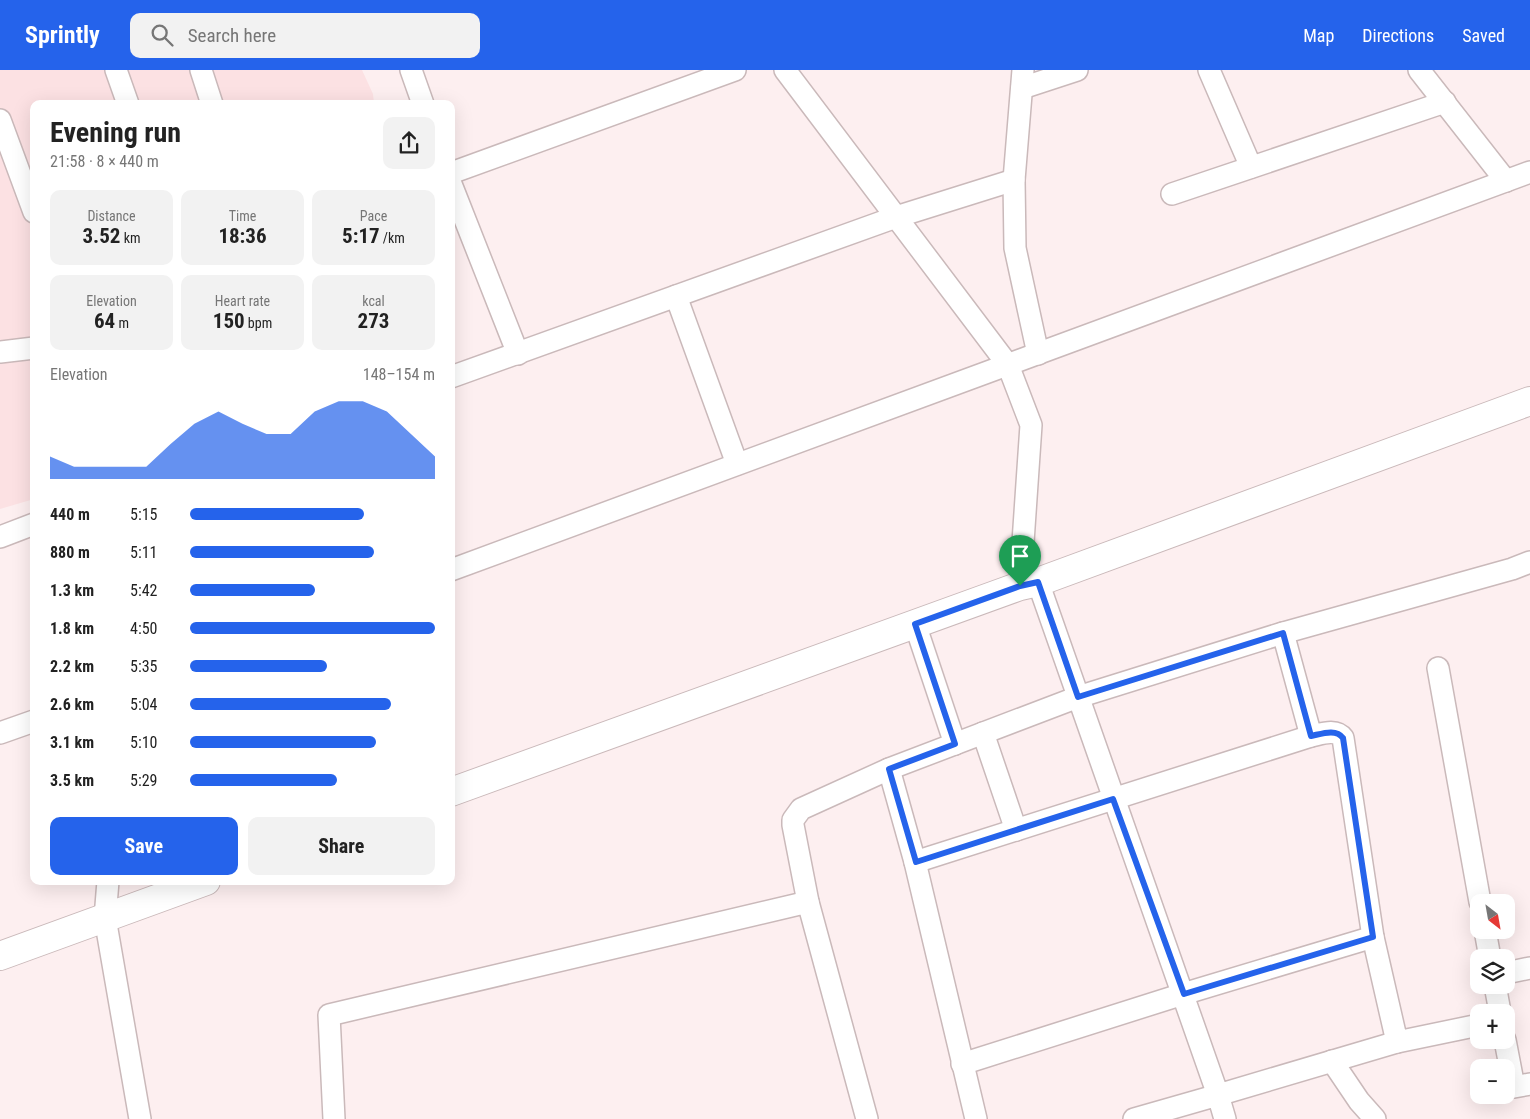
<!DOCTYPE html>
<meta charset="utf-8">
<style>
:root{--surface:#fff;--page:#f2f2f2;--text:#222;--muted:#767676;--accent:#2563eb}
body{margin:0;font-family:"Roboto Condensed",sans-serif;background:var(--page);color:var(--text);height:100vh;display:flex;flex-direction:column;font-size:19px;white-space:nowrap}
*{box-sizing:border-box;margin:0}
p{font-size:16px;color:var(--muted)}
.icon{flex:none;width:28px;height:28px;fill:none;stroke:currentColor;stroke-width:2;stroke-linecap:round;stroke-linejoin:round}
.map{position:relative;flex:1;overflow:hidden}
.details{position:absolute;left:30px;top:30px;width:425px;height:785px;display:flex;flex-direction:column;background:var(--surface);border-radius:10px;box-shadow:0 5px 20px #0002}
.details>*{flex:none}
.needle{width:32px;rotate:149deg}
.controls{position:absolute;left:1470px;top:824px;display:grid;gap:10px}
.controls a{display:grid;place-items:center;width:45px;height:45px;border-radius:10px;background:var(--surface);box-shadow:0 5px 20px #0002;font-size:25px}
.pin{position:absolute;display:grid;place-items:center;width:42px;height:42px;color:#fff;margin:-51px -21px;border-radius:50% 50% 50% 0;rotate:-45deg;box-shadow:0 0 5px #0007}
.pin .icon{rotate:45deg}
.round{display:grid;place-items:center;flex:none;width:52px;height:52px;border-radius:10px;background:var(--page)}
.overview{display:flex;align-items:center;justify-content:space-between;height:85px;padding:0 20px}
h1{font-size:28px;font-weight:700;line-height:38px}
.figures{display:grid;grid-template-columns:repeat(3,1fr);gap:8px;height:85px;padding:5px 20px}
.figures div{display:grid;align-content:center;border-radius:10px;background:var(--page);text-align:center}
.figures b{font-size:21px;font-weight:700}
.figures small{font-size:14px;font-weight:400}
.figures p{font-size:14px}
.chart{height:140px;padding:10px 20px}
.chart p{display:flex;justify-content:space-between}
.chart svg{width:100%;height:90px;margin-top:5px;fill:var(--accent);opacity:.7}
.action{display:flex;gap:10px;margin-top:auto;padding:10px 20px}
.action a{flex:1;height:58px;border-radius:10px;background:var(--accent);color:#fff;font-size:20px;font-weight:700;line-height:58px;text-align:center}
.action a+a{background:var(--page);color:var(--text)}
ul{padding:0 20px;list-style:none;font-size:16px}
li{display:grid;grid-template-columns:80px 60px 1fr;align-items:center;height:38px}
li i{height:12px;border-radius:6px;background:var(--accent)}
header{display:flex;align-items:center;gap:30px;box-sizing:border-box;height:70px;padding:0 25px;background:var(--accent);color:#fff}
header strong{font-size:24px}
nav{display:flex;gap:28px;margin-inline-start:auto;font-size:18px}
.search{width:350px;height:45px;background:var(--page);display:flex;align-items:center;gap:12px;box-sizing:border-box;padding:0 18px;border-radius:10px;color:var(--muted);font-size:19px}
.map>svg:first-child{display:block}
</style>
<header>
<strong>Sprintly</strong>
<div class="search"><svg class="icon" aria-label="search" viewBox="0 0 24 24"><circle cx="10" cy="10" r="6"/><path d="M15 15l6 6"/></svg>Search here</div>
<nav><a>Map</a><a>Directions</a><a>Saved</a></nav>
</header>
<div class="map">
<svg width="1530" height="1049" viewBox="0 0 1530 1049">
<rect width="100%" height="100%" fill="#fdeff0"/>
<!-- built -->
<path fill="#fce1e3" d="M0 0H362L373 24 374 34H34V429L0 439Z"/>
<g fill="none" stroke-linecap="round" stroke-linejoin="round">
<defs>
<g id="minor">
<path d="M116 0 128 34"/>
<path d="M201 0 212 34"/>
<path d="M411 0 423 34"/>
<path d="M785 0 1008 295 1031 355 1020 516"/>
<path d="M1023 0 1014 110 1015 178 1038 284"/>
<path d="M1209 0 1251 97"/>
<path d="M1419 0 1506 111"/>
<path d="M1022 18 1077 0"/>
<path d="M0 50 34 142"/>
<path d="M451 103 735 0"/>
<path d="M451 114 518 284"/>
<path d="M1172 124 1445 32"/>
<path d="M676 226 737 394"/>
<path d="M0 282 34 278"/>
<path d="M451 307 896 147 1014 110"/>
<path d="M0 467 34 454"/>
<path d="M451 500 1530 102"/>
<path d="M1038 512 1218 1025 1397 972"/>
<path d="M915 554 955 674"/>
<path d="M1283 563 1512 499 1530 492"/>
<path d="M1438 598 1480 832"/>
<path d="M0 663 34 651"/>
<path d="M983 663 1016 760"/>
<path d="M889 699 915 792 976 1049"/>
<path d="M915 792 1311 666"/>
<path d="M108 811 105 848 140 1049"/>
<path d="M808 832 793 755V750L801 739 889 699 1078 627 1283 563 1311 666C1321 664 1336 658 1343 668L1373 867 1397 972 1479 955"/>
<path d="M1485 860 1490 888"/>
<path d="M1506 903 1530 898"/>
<path d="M1495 915 1500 942"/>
<path d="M1505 970 1514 1017 1530 1014"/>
<path d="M1332 991 1359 1031 1375 1049"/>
<path d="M962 994 1183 924 1373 867"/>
<path d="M334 1049 329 945 808 832 867 1049"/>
<path d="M1134 1049 1218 1025 1225 1049"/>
</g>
<g id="tertiary">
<path d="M451 722 1020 516 1038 512 1530 331"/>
<path d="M0 886 206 811"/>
</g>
</defs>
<!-- minor casing -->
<use href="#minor" stroke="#cab9ba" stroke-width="24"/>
<!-- tertiary casing -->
<use href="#tertiary" stroke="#cab9ba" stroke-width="30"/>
<!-- minor -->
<use href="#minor" stroke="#fff" stroke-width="21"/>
<!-- tertiary -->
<use href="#tertiary" stroke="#fff" stroke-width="28"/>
</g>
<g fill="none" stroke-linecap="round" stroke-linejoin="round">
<defs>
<path id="route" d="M1038 512 1078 627 1283 563 1311 666C1321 664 1336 658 1343 668L1373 867 1184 924 1113 729 916 792 889 699 955 674 915 554 1020 516Z"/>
</defs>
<!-- route casing -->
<use href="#route" stroke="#fff" stroke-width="10"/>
<!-- route -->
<use href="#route" stroke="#2563eb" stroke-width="6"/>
</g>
</svg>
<div class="controls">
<a><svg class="needle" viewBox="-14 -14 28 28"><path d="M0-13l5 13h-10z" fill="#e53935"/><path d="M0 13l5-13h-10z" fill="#767676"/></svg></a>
<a><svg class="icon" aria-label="layers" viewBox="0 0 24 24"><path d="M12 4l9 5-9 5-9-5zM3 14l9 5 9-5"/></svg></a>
<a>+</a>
<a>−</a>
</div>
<div class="pin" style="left:1020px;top:516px;background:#1e9e55"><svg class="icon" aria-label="arrive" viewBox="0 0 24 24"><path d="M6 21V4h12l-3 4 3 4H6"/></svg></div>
<section class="details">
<div class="overview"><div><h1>Evening run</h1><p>21:58 · 8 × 440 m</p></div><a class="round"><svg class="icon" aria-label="share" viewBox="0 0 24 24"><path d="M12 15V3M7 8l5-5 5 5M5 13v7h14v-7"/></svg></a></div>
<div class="figures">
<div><p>Distance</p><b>3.52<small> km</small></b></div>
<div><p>Time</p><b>18:36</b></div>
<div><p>Pace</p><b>5:17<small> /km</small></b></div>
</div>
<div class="figures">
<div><p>Elevation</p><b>64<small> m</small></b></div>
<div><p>Heart rate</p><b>150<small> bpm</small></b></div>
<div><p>kcal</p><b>273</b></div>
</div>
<div class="chart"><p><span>Elevation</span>148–154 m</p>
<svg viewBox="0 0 160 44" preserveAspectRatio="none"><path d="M0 44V33L10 38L20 38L30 38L40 38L50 27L60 17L70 11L80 17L90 22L100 22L110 11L120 6L130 6L140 11L150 22L160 33V44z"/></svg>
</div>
<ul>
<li><b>440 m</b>5:15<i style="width:71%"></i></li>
<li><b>880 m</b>5:11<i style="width:75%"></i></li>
<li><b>1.3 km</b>5:42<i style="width:51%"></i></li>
<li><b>1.8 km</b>4:50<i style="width:100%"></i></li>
<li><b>2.2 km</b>5:35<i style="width:56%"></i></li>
<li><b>2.6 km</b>5:04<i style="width:82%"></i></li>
<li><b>3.1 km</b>5:10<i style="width:76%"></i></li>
<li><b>3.5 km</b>5:29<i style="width:60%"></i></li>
</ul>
<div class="action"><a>Save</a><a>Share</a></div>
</section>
</div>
